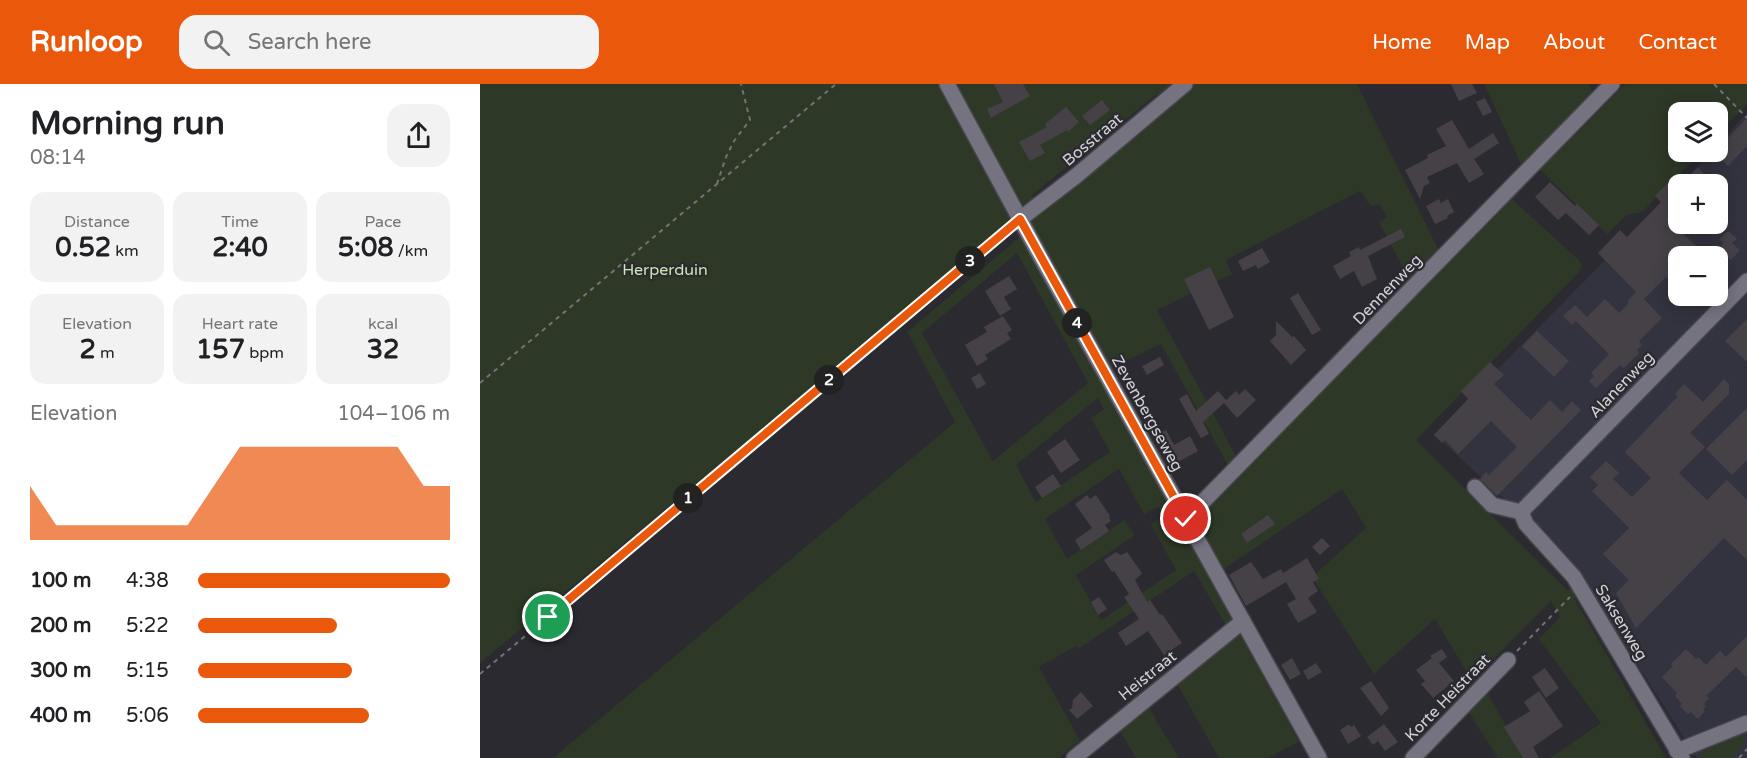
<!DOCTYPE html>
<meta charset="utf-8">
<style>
:root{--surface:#fff;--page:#f2f2f2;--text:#202124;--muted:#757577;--accent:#ea580c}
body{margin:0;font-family:"Varela Round",sans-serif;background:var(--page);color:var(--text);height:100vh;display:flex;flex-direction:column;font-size:22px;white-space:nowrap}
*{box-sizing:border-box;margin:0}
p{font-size:20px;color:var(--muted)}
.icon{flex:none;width:33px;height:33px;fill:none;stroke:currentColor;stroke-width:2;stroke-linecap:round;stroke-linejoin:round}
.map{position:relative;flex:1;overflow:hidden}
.sheet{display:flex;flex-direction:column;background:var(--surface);width:480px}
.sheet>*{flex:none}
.controls{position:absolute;left:1188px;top:18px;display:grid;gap:12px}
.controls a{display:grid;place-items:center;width:60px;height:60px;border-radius:12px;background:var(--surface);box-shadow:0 3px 15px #0003;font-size:30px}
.pin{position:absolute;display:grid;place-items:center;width:51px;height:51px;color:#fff;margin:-26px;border:3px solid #fff;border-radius:50%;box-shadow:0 2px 6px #0007}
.km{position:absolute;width:30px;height:30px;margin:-15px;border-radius:50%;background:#222;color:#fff;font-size:16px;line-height:30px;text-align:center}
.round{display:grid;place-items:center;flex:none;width:63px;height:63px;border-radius:18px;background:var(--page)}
.summary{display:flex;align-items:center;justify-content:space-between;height:102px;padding:0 30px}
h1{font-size:33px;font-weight:800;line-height:45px}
.figures{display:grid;grid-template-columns:repeat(3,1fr);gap:9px;height:102px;padding:6px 30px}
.figures div{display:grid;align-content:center;border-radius:15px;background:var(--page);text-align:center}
.figures b{font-size:26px;font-weight:800}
.figures small{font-size:16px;font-weight:400}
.figures p{font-size:16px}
.chart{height:168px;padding:12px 30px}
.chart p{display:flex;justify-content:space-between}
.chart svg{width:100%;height:108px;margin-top:6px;fill:var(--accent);opacity:.7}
ul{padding:0 30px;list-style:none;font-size:20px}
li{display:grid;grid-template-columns:96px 72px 1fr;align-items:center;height:45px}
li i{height:15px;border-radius:8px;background:var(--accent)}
header{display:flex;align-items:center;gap:36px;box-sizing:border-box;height:84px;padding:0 30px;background:var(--accent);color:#fff}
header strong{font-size:28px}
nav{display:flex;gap:33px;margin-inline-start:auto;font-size:21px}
.search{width:420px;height:54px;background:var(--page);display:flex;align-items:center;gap:15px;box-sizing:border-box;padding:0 21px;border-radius:18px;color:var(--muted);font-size:22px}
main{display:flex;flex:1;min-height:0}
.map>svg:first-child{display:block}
</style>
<header>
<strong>Runloop</strong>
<div class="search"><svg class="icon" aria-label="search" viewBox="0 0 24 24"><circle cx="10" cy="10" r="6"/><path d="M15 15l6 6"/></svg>Search here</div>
<nav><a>Home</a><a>Map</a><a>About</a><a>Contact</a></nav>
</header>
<main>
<section class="sheet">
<div class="summary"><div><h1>Morning run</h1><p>08:14</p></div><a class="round"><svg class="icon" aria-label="share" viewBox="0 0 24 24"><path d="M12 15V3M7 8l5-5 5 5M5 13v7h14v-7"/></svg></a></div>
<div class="figures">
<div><p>Distance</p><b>0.52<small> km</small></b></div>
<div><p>Time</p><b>2:40</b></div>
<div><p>Pace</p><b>5:08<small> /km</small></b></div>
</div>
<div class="figures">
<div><p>Elevation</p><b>2<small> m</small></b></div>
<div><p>Heart rate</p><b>157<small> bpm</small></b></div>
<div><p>kcal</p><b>32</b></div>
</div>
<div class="chart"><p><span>Elevation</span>104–106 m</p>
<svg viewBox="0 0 160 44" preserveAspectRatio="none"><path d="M0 44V22L10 38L20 38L30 38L40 38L50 38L60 38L70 22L80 6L90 6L100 6L110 6L120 6L130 6L140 6L150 22L160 22V44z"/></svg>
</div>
<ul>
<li><b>100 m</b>4:38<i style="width:100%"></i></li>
<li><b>200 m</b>5:22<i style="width:55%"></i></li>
<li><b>300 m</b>5:15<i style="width:61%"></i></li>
<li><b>400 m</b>5:06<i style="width:68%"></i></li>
</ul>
</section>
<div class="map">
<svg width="1267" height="674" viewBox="0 0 1267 674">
<rect width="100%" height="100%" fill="#2a2a30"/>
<!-- built -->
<path fill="#33333f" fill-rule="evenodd" d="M1267 29V674H1217L1091 476 954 350 1198 102V140H1238V100H1200L1232 68H1238V61ZM1198 172H1238V212H1198Z"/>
<!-- green -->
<g fill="#2e3826" fill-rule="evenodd">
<path d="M0 0H695L679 13 677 10 552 111 554 117 534 136 0 579Z"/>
<path d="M713 0H877L959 167 930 197 899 138 907 133 899 120 891 123 880 107 746 176 752 190 677 226 756 372 748 381 681 260 629 285 548 137Z"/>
<path d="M1004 0H1109L1113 9 1042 82Z"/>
<path d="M1145 0H1267V20L1238 50V28H1198V68H1221L1162 128 1147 131 1127 150 1060 86Z"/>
<path d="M1032 115 1100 177 1102 182 1100 187 937 355 938 358 1088 507 1091 500 1096 517 1186 674H1070L1121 639 1059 555 1080 533 1071 517 992 597 955 535 894 590 832 493 886 444 862 405 741 487 713 436Z"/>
<path d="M542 151 757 538 748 545 714 487 598 565 596 562 559 583 600 656 579 674H73L475 338 427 248ZM537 169 608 299 513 377 442 249ZM618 314 624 325 611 334 630 368 556 418 536 381ZM639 385 664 430 679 423 684 431 671 440 696 486 621 536 596 491 655 451 644 436 587 475 565 435Z"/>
<path d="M760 548 819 658 788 674H739L696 598Z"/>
<path d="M1007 608 1044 674H1018L988 627Z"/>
<path d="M667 621 699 674H656L639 645Z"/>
<path d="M1267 649 1263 660 1252 674H1220L1224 667Z"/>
</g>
<!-- building -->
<g fill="#464147">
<path d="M514 0H543L550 12 511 34 507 25 523 18Z"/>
<path d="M971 0H992L997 9 979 17Z"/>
<path d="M1005 14 1012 28 1003 32 996 18Z"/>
<path d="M622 16 630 26 610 41 602 32Z"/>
<path d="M586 23 599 38 588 48 587 46 560 61 565 69 550 77 539 58 567 43 565 40Z"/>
<path d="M1267 34V62L1248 82 1234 68H1238V64Z"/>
<path d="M972 36 989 65 1013 49 1019 59 994 75 1004 90 989 99 977 79 947 93 950 99 944 102 940 115 925 86 948 74 947 71 966 62 956 45Z"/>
<path d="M1218 84 1235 100H1201Z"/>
<path d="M1194 93 1198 98V145L1227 172H1198V205L1186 193 1164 215 1182 234 1159 257 1162 261 1157 266 1159 269 1144 284 1140 281 1116 304 1109 297 1114 292 1111 289 1129 270 1096 237 1092 241 1083 232 1095 221 1107 233 1125 215 1139 229 1148 220V216L1156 208 1118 169 1140 146 1147 153 1181 118 1175 112Z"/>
<path d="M1070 98 1095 122 1097 120 1119 141 1109 151 1086 129 1078 136 1055 113Z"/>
<path d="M1238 103 1249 115 1238 127Z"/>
<path d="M959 115 961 119 968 115 974 128 967 132 968 134 955 140 946 122Z"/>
<path d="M921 145 925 153 888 172 897 195 882 203 874 187 860 195 853 182 871 172 869 168 879 163 880 166Z"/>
<path d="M1248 147 1257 155 1252 159 1260 166 1251 176 1238 164 1244 159 1240 155Z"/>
<path d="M782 164 790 178 778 185 776 181 763 187 758 177Z"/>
<path d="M730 183 754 233 729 246 704 195Z"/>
<path d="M529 192 537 205 524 213 531 225 520 232 505 207Z"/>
<path d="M818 209 841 246 832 251 810 214Z"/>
<path d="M523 232 532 246 527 249 531 255 505 271 508 275 497 282 485 261 507 248 504 243Z"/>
<path d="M1267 235V278L1245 257Z"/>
<path d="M796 237 812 253 814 252 826 266 811 281 790 257 796 251Z"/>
<path d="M1057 247 1089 277 1074 293 1042 262Z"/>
<path d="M680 273 684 281 667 291 662 282Z"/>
<path d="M1010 278 1024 291 1014 300 1051 336 1070 316 1082 328 1092 317 1101 326 1017 412 1000 395 1006 388 1009 391 1037 363 1011 337 978 370 965 356 962 359 954 351 988 315 981 307Z"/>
<path d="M500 289 506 300 497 305 491 294Z"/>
<path d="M1244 295 1249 300V310L1210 349 1225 363 1199 389 1227 416 1247 396 1267 416V476L1244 454 1156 544 1136 509 1149 496 1123 470 1149 444 1112 407 1118 401 1110 393 1126 377 1139 389 1133 395 1152 413 1171 394 1145 368 1198 312 1195 310 1204 300 1223 318Z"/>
<path d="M765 305 776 316 757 334 744 319 723 338 729 350 721 354 699 315 707 310 716 327 738 307 746 316 756 307 759 311Z"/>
<path d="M1267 324V376L1252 391 1226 365Z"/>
<path d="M686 346 694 361 710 352 718 367 698 378 697 376 691 379 677 351Z"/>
<path d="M585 355 600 376 581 389 567 368Z"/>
<path d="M573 390 581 402 562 414 555 403Z"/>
<path d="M607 411 610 415 616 411 630 432 629 434 631 437 625 441 629 447 601 466 595 456 612 444 595 420Z"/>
<path d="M788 431 795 440 767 459 761 450Z"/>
<path d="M842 454 850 462 840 471 832 463Z"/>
<path d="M636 468 641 471 647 468 662 489 655 496 667 518 670 516 680 531 682 530 702 559 684 571 668 547 646 562 638 549 659 535 644 513 649 510 634 487 632 488 624 476Z"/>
<path d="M827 474 839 495 833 498 838 507 828 514 837 528 818 539 807 520 816 515 806 498 766 522 749 491 771 478 783 495 801 485 803 489Z"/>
<path d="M619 513 627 525 618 531 611 518Z"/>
<path d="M1267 552V594L1256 583 1226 612 1229 614 1224 620 1226 622 1223 625 1225 627 1218 635 1211 628 1208 630 1200 622 1202 620 1195 612 1197 609 1182 593 1193 582 1191 580 1206 565 1216 575 1218 573 1226 581 1240 567 1246 573Z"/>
<path d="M962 565 967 573 959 579 974 597 953 614 941 600 945 597 936 586 952 574 950 572Z"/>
<path d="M812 574 821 590 810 596 801 581Z"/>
<path d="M836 579 842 588 828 596 823 587Z"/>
<path d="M1065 584 1079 604 1066 614 1052 593Z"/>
<path d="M891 597 909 624 901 632 880 604Z"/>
<path d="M1059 607 1083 642 1053 663 1059 674H1043L1024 643 1050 627 1044 618Z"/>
<path d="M601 608 613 622 597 635 589 626 592 624 593 616Z"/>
<path d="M869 640 871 643 874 641 881 652 868 660 860 646Z"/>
<path d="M904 640 918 658 905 667 898 657 893 661 887 653Z"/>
</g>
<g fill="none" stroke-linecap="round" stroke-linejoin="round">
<defs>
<g id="minor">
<path d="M467 0 566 183 839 674"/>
<path d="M540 135 596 92 705 0"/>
<path d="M995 403 1012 421 1041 428"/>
<path d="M1041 428 1267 197"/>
<path d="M1041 428 1046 440 1094 493 1202 674"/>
<path d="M706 435 1132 0"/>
<path d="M1197 667 1267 639"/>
<path d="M594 674 763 537"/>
<path d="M933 674 1028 576"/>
</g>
</defs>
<!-- minor casing -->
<use href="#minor" stroke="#45454b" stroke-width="18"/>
<!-- path -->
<g stroke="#727277" stroke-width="2" stroke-dasharray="4.5 4.5" stroke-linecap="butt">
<path d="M1234 0 1267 34"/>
<path d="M237 100 246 73 254 57 270 36 261 0"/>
<path d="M0 299 356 0"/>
<path d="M1037 567 1090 513"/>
<path d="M0 590 529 145"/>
<path d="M1259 674 1267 665"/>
</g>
<!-- minor -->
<use href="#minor" stroke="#757380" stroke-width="15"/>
</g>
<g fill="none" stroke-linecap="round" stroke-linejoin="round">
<defs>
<path id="route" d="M68 533 540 135 706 435"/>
</defs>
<!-- route casing -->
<use href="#route" stroke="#fff" stroke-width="12"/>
<!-- route -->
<use href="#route" stroke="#ea580c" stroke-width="8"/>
</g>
<g text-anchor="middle" stroke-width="4.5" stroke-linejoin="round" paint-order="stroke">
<!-- street labels -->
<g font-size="16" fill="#d1d1d6" stroke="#2a2a30">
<text transform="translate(612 55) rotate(-40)" y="6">Bosstraat</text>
<text transform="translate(907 205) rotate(-46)" y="6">Dennenweg</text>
<text transform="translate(1141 300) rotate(-46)" y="6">Alanenweg</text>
<text transform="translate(668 329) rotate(61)" y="6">Zevenbergseweg</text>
<text transform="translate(1142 538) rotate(59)" y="6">Saksenweg</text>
<text transform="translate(667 591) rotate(-39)" y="6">Heistraat</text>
<text transform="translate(967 613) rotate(-46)" y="6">Korte Heistraat</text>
</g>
<!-- park labels -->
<g font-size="16" fill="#c9e6b4" stroke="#2a2a30">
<text x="185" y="191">Herperduin</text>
</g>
</g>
</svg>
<div class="controls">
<a><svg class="icon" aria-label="layers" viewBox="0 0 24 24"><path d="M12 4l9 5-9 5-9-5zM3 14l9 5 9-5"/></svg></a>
<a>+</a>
<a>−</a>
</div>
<div class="pin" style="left:68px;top:533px;background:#1e9e55"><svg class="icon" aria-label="arrive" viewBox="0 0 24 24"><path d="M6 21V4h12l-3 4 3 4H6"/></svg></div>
<div class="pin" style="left:706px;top:435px;background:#d93025"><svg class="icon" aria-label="check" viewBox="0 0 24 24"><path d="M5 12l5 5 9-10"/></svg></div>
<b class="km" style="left:208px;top:414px">1</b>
<b class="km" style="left:349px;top:296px">2</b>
<b class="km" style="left:490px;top:177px">3</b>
<b class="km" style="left:597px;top:239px">4</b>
</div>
</main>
